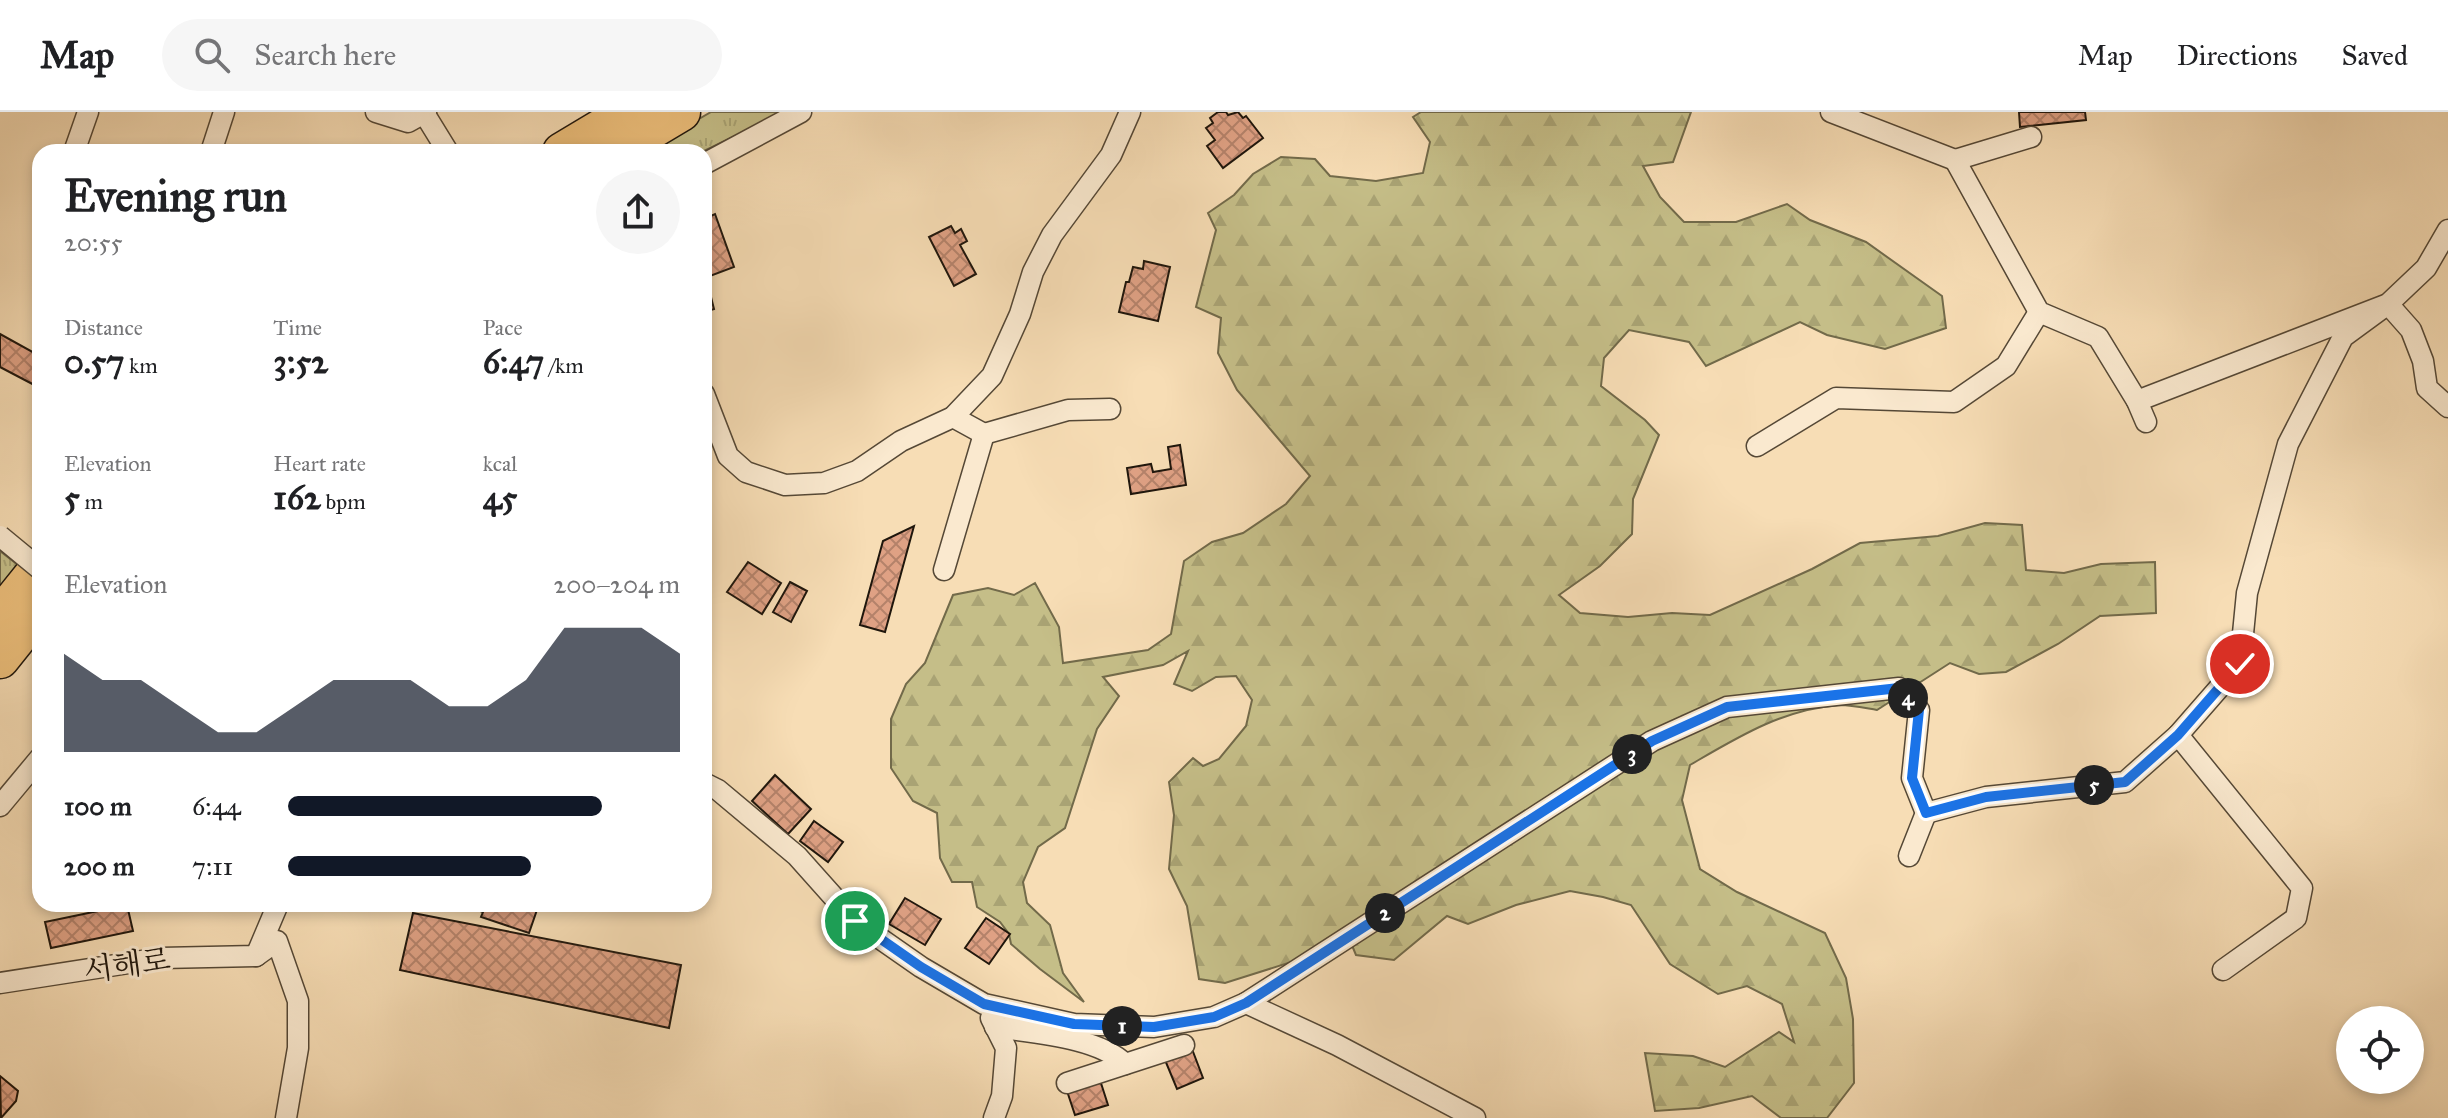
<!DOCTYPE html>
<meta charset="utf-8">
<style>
:root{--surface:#fff;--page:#f6f6f6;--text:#202124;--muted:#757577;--line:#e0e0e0;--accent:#111827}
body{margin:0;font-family:"IM FELL Great Primer","Noto Serif KR",serif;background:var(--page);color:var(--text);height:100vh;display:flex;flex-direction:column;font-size:30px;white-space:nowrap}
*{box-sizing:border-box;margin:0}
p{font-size:26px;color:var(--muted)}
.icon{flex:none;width:44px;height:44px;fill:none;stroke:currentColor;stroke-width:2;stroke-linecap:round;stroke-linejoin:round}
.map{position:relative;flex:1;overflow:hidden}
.drawer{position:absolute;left:32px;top:32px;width:680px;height:768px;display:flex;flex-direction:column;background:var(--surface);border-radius:24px;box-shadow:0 4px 12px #0003}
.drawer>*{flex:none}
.controls{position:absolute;left:2336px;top:894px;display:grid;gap:16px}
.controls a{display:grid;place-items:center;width:88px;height:88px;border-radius:50%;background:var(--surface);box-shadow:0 4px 12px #0003;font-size:40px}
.pin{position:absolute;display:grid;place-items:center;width:68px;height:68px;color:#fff;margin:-34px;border:4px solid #fff;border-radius:50%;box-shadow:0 2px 8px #0007}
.km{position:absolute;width:40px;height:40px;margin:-20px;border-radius:50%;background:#222;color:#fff;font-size:22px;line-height:40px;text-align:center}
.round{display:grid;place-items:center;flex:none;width:84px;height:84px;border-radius:42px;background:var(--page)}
.overview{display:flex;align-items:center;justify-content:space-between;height:136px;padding:0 32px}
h1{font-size:44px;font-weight:700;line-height:60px}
.metrics{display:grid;grid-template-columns:repeat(3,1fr);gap:12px;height:136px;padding:8px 32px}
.metrics div{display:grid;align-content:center}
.metrics b{font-size:34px;font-weight:700}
.metrics small{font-size:22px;font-weight:400}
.metrics p{font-size:22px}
.chart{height:224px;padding:16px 32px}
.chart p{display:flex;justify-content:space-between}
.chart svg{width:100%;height:144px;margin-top:8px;fill:var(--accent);opacity:.7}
ul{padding:0 32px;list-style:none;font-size:26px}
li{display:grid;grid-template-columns:128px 96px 1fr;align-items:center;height:60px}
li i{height:20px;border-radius:10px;background:var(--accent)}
header{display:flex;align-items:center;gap:48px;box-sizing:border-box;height:112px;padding:0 40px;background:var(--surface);border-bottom:2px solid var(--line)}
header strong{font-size:38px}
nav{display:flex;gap:44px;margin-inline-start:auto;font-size:28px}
.search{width:560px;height:72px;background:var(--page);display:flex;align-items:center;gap:20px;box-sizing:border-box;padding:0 28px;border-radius:44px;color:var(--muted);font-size:30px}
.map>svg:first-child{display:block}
</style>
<header>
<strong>Map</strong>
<div class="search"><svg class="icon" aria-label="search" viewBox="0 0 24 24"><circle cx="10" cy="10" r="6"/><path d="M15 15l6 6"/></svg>Search here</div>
<nav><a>Map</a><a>Directions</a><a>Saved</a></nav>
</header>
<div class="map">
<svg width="2448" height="1006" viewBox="0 0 2448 1006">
<defs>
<pattern id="grass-tufts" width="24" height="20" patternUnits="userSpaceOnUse" patternTransform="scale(2)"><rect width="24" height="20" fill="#c5be88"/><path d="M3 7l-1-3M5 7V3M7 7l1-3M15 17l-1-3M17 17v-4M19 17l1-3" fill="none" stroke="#a9a374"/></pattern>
<pattern id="forest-firs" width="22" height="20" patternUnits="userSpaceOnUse" patternTransform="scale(2)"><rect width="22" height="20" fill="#c5be88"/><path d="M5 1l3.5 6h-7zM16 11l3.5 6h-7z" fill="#a9a374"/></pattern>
<pattern id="building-cross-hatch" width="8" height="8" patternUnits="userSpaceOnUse" patternTransform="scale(2)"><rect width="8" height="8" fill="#dfa184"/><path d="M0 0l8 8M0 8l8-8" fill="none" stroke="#b4826a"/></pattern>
</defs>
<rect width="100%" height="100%" fill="#f7ddb5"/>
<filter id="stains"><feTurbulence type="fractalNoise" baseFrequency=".0025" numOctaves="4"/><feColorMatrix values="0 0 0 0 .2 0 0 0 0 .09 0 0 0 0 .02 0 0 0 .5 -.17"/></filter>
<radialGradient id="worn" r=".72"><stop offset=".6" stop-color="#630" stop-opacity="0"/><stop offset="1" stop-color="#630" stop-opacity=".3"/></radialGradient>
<!-- grass -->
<g fill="url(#grass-tufts)" stroke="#726a4a" stroke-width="2">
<path d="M711 0H784L702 40H642Z"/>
<path d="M0 439 18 453 0 475Z"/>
</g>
<!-- forest -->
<path fill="url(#forest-firs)" stroke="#726a4a" stroke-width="2" d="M1421 0H1691L1673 50 1643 54 1660 85 1684 110H1736L1787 92 1810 108 1866 130 1942 184 1946 216 1885 237 1827 223 1800 210 1706 254 1689 230 1629 218 1604 246 1601 274 1645 308 1659 323 1633 387 1632 422 1600 454 1559 483 1580 501 1628 505 1672 501 1710 503 1812 457 1860 431 1938 424 1985 411 2022 413 2026 458 2064 461 2101 452 2155 450 2156 501 2100 504 2058 532 2006 560 1979 562 1950 551 1877 598C1865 596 1852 593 1840 593 1783 597 1738 625 1690 653L1682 688 1700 757 1737 780 1825 821 1846 866 1853 907 1854 971 1827 1006H1781L1752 984 1699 996 1655 999 1645 941 1693 944 1725 955 1779 920 1794 930 1782 892 1747 874 1718 882 1670 852 1631 793 1603 785 1570 779 1516 793 1468 812 1447 804 1394 848 1356 843 1351 831 1225 871 1199 867 1187 794 1169 757 1174 703 1169 670 1193 646 1203 654 1219 647 1246 614 1252 588 1236 564 1216 565 1192 579 1174 572 1188 539 1163 553 1103 565 1119 584 1097 617 1065 716 1038 735 1023 770 1027 791 1050 813 1063 861 1084 890 1040 857 1011 832 1009 822 1000 810 977 795 972 770H952L940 746 937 701 913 689 891 656V607L906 572 925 551 953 483 988 476 1014 483 1035 471 1059 515 1063 551 1148 538 1171 522 1184 449 1212 430 1243 421 1286 392 1310 364 1237 278 1218 241 1221 206 1196 195 1216 118 1208 101 1234 83 1253 62 1281 45 1315 47 1330 64 1376 69 1423 61 1430 30 1413 5Z"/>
<!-- building -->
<g fill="url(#building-cross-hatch)" stroke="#1f160c" stroke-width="2">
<path d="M1218 0H1226L1228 3 1238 0 1243 6 1246 4 1263 26 1223 56 1207 34 1215 28 1206 16 1213 11 1210 6Z"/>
<path d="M2019 0H2085L2086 8 2020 15Z"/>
<path d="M715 102 734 155 710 164 704 148V107Z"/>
<path d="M951 114 955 121 961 117 967 129 960 133 976 162 954 174 929 125Z"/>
<path d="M1144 149 1170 155 1158 209 1119 200 1126 170H1129L1133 155 1143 157Z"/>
<path d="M708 173 714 197 704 200V174Z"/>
<path d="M0 222 40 244V276L0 255Z"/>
<path d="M1180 333 1186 373 1131 382 1127 356 1151 352 1153 360 1171 357 1168 335Z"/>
<path d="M914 414 885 520 860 513 883 429Z"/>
<path d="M748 450 781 471 762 502 727 480Z"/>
<path d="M790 470 807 479 791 510 773 500Z"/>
<path d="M775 663 811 697 788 722 752 689Z"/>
<path d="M814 709 843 730 828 750 800 729Z"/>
<path d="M905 786 941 807 925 833 889 812Z"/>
<path d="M308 792H352L351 797Z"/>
<path d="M460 792H539L529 821 481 805 483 800Z"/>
<path d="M127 793 133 819 51 836 45 810Z"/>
<path d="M413 801 681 853 669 916 400 858Z"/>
<path d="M986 806 1010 822 989 852 965 836Z"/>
<path d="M1192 937 1203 966 1177 977 1165 948Z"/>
<path d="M0 964 18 979 16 989 1 1006Z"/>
<path d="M1100 968 1108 993 1075 1003 1067 979Z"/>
</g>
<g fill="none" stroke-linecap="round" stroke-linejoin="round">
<defs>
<g id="street">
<path d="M376 0 408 10 426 0"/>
<path d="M1831 0 1955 48"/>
<path d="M424 1 448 40"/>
<path d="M2031 25 1955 48 2039 200 2098 225 2137 289 2146 310"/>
<path d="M74 40 88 0"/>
<path d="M211 40 224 0"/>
<path d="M704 52 801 0"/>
<path d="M704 282 728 344 746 360 785 373 824 371 857 359 901 329 953 305 992 264 1020 202 1033 160 1052 123 1111 43 1130 0"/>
<path d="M2137 289 2388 192 2426 156 2448 118"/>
<path d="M984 322 1068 298 1110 297"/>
<path d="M1757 334 1836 286 1954 290 2006 254 2039 200"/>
<path d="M944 458 984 322 953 305"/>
<path d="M704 671 718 678 797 744 855 809 921 855 984 892 1074 912 1154 915 1214 905 1246 891 1337 933 1475 1006"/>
<path d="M0 694 40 646"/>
<path d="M1909 744 1926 701"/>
<path d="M256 844 278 792"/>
<path d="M2223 858 2296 806 2302 776 2178 623 2240 552 2247 481 2288 332 2343 225 2388 192 2411 218 2423 249 2427 276 2448 295"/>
<path d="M0 871 161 846 256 844 277 829 298 889V936L286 1006"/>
<path d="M1246 891 1652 629 1727 595 1899 576 1919 598 1912 666 1926 701 1986 685 2125 670 2178 623"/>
<path d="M991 906 1006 936 1002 984 994 1006"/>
<path d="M995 915C1033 921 1098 925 1125 952"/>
<path d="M1067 971 1184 933"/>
</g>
<g id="highway">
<path d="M562 40 629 0"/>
<path d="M614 40 681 0"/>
<path d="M0 505 40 455"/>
<path d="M0 547 40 497"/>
</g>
</defs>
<!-- street casing -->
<use href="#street" stroke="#554836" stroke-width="23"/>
<!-- highway casing -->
<use href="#highway" stroke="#1f160c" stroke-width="41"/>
<!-- street -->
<use href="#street" stroke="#fae9cf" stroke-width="20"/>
<!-- highway -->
<use href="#highway" stroke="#ecbe7a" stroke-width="38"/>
<defs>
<path id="street-bridge" d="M0 424 40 457"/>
</defs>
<!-- street-bridge casing -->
<use href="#street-bridge" stroke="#554836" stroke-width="23" stroke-linecap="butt"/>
<!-- street-bridge -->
<use href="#street-bridge" stroke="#fae9cf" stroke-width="20"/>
</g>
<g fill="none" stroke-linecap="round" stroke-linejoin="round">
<defs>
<path id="route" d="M855 809 921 855 984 892 1074 912 1154 915 1214 905 1246 891 1652 629 1727 595 1899 576 1919 598 1912 666 1926 701 1986 685 2125 670 2178 623 2240 552"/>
</defs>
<!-- route casing -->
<use href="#route" stroke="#fff" stroke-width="16"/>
<!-- route -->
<use href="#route" stroke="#1a73e8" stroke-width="10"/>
</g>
<g text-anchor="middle" stroke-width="6" stroke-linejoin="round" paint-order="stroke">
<!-- street labels -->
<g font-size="30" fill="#1f160c" stroke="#fae9cf">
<text transform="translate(127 853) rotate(-8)" y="10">서해로</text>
</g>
</g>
<rect width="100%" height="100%" filter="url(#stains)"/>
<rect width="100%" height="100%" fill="url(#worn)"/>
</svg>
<div class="controls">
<a><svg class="icon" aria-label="locate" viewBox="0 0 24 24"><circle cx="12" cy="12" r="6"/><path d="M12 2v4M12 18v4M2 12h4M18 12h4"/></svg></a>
</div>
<div class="pin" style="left:855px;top:809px;background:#1e9e55"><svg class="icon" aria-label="arrive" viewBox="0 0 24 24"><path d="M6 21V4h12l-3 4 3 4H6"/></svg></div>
<div class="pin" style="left:2240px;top:552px;background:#d93025"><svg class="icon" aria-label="check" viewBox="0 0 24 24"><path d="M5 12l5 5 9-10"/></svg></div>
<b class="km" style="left:1122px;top:914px">1</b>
<b class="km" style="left:1385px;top:801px">2</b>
<b class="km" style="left:1632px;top:642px">3</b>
<b class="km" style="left:1908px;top:586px">4</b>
<b class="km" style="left:2094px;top:673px">5</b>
<section class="drawer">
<div class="overview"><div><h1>Evening run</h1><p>20:55</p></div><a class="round"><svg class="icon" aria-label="share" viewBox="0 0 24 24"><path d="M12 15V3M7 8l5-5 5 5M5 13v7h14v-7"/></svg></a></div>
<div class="metrics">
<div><p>Distance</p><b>0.57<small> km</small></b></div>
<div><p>Time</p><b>3:52</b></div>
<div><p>Pace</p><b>6:47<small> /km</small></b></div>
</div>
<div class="metrics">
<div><p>Elevation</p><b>5<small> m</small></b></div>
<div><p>Heart rate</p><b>162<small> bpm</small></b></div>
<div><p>kcal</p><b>45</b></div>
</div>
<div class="chart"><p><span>Elevation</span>200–204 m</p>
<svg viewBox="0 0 160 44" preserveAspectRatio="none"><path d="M0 44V14L10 22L20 22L30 30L40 38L50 38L60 30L70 22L80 22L90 22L100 30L110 30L120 22L130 6L140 6L150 6L160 14V44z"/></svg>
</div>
<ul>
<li><b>100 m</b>6:44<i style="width:80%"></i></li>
<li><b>200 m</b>7:11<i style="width:62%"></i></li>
</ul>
</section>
</div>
